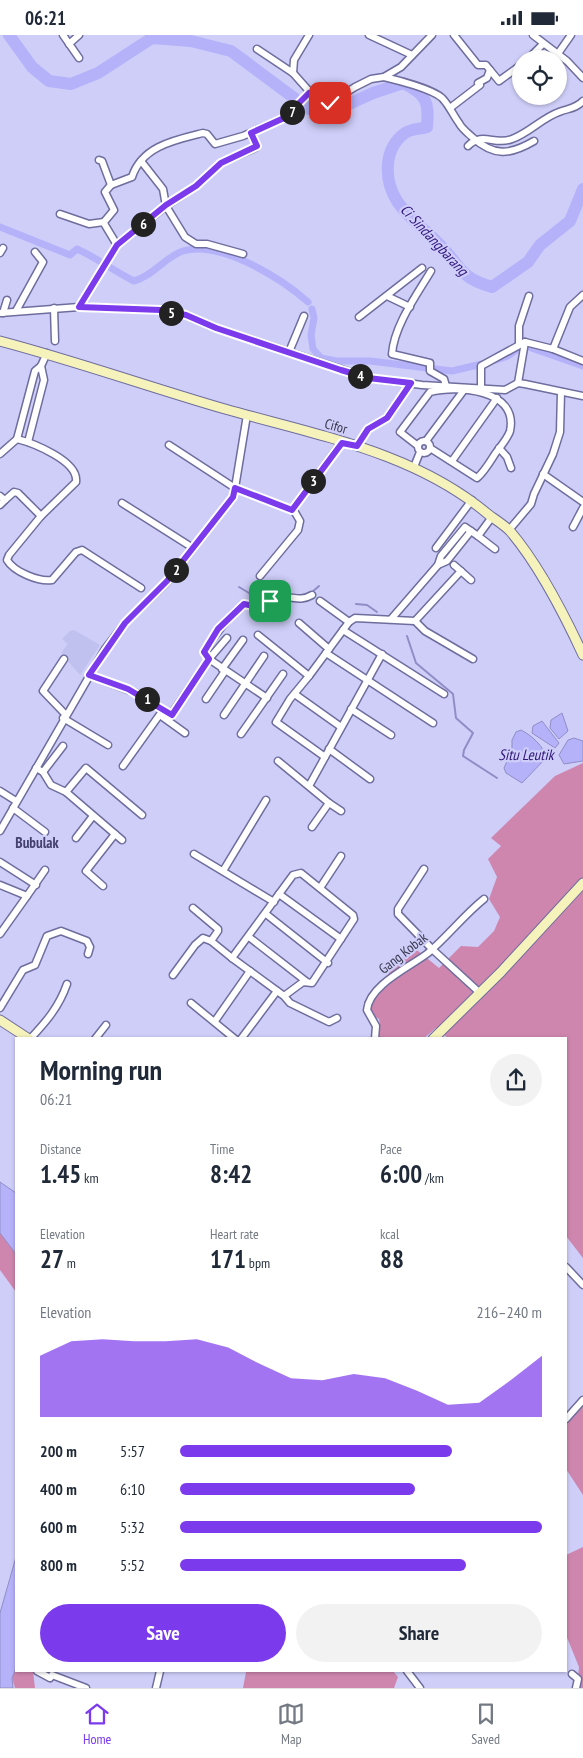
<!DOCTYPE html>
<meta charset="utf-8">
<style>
:root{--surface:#fff;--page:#f2f2f3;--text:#1f2937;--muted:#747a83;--line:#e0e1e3;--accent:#7c3aed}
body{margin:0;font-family:"PT Sans Narrow",sans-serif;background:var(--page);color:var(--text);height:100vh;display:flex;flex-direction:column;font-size:19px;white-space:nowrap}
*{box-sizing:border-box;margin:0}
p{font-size:16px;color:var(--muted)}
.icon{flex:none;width:28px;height:28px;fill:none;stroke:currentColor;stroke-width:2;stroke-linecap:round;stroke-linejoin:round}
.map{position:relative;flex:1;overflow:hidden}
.sheet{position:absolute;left:15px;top:1002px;width:552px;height:635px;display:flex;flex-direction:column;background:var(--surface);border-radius:0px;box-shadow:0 1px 4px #0004}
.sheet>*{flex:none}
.fabs{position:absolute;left:512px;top:15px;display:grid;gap:10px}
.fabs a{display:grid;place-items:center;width:55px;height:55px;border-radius:50%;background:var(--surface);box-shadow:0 1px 4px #0004;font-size:25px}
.pin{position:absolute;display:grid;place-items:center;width:42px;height:42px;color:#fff;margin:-21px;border-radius:10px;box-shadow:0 2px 8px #0006}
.km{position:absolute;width:25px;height:25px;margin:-12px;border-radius:50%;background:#222;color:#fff;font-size:14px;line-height:25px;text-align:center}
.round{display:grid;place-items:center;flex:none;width:52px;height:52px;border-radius:26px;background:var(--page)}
.overview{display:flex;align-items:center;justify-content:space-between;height:85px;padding:0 25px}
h1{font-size:28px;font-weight:700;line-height:38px}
.figures{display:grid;grid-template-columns:repeat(3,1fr);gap:8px;height:85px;padding:5px 25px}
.figures div{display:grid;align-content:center}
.figures b{font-size:25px;font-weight:700}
.figures small{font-size:14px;font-weight:400}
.figures p{font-size:14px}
.chart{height:140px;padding:10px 25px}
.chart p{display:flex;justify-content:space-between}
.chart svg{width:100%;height:90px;margin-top:5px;fill:var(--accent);opacity:.7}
.action{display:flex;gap:10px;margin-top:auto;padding:10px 25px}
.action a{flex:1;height:58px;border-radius:30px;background:var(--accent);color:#fff;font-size:20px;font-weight:700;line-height:58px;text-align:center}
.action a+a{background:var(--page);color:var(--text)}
ul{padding:0 25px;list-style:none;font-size:16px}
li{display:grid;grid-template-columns:80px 60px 1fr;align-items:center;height:38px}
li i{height:12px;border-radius:6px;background:var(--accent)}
.status{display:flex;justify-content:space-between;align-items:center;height:35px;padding:0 25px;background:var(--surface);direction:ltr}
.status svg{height:14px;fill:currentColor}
.tabs{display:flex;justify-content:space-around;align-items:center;height:70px;border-top:1px solid var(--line);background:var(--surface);font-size:14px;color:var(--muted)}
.tabs a{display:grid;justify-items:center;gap:2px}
.tabs .selected{color:var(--accent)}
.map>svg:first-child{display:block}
</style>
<div class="status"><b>06:21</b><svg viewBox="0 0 49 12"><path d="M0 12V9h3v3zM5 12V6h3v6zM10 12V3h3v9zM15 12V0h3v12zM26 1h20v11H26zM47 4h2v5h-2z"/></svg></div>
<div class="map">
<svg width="583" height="1653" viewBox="0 0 583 1653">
<rect width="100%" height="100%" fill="#cecef9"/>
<!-- built -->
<path fill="#c1c1f0" d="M74 595 100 610 80 640 61 618 68 609 62 604 70 596Z"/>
<!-- green -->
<g fill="#ce86af">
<path d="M583 728V1223L566 1201V1004H449L436 993 423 1004H377L380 990 379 984C369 979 364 979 364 967L412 911 439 933 461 911 478 912 494 896 500 882 489 864 497 842 488 824 501 811 491 803 555 741Z"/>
<path d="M0 1192 16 1207V1257L0 1235Z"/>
<path d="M583 1369V1460L566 1434V1387Z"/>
<path d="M583 1512V1653H577L579 1632 566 1600V1520Z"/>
<path d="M16 1633V1636H33L35 1653H15L12 1643Z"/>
<path d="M249 1636H393L398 1642 394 1653H243L246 1637Z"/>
</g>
<!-- water -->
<g fill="#b5b2fa" stroke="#908dc6">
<path d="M562 678 568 696 559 704 550 693 551 685Z"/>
<path d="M542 686 559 708 555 713 532 698 533 691Z"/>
<path d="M521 695C531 700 545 712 546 723L522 748 506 738 504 733 512 715V705L516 697Z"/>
<path d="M574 703 583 706V726L564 729 559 720 568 705Z"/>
<path d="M0 1147 16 1158V1219L0 1198Z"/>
<path d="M16 1522V1633L12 1643 13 1653H0V1578Z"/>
</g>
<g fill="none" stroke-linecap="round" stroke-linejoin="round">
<!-- stream -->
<g stroke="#908dc6" stroke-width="2">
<path d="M239 552 249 558 259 570"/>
<path d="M311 558 319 551"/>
<path d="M356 569 367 570 377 577"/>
<path d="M407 601 416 628 453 659 456 683 473 698 464 715 463 721 497 743"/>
</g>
<!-- canal -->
<g stroke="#b5b2fa" stroke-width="7">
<path d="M0 192 70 220 77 214C97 223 114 236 134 246 153 241 165 222 183 216 220 205 281 243 308 267"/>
<path d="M312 274 314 283 311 300 313 314 321 323 336 326H370L452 336 486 328"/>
<path d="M496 325 508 321 523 310 583 331"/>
</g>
<!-- river -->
<path stroke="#b5b2fa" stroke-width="12" d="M9 0 32 32 49 46 71 49 98 38 152 3 191 6 231 16 309 74 336 75 373 58 403 48C427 60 429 66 427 92 421 94 410 94 405 98 383 114 384 145 397 166 408 183 427 196 440 210 462 232 458 242 492 252L528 227 540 210 570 186 583 154"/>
<defs>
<g id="street">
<path d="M63 0 79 23"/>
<path d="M369 0 412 20"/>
<path d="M454 0 478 30H486L490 35"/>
<path d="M533 0 567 26 583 43"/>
<path d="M69 9 79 0"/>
<path d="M257 14 293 38 317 65 330 68 355 52 371 44 384 42 401 32 432 0"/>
<path d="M557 20 571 0"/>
<path d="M528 24 543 9"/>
<path d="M293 38 294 25 309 0"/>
<path d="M384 42C397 45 432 54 442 63 449 70 453 80 459 88 462 94 468 98 472 102 494 122 510 120 534 106"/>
<path d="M450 73 480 50 478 48 487 43 490 35 499 46 521 30"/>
<path d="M468 111C483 96 494 111 512 104 529 98 542 83 559 77 569 73 575 74 583 66"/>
<path d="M99 125 102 126 111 150"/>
<path d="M141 126 163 154 166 171 185 202 196 209H207L243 219"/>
<path d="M60 179 89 189 104 187"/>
<path d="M117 210 105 190 104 187 114 175 105 157 111 150 132 142C142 111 175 105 203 98L207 99 215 109 243 101 284 83 309 58"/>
<path d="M0 218 3 213"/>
<path d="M431 236C416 261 394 291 392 319L430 328V336L444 344 446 351"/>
<path d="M387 261 410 272"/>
<path d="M79 272 117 210 166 171 196 151 221 128 255 113 257 111 251 98"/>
<path d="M54 273 55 306"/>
<path d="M16 276 43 227 35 217"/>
<path d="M0 278 79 272 161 275 186 280 216 293 368 343 422 350 505 355 518 348 525 349 583 361"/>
<path d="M3 278 7 265"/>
<path d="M359 282 422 233"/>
<path d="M519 309V291L529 261"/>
<path d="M553 314 570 272 583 260"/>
<path d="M289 317 304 281"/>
<path d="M518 348 525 307"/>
<path d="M481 352V331L525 307 553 314 583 326"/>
<path d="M426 406 464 355"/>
<circle cx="424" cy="412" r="6"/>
<path d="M28 407 44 345 41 331"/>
<path d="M169 410 235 453 247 380"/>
<path d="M357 411 368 394 387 383 411 348"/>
<path d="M418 411 400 397 430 357C457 350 519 354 510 396 508 403 500 412 495 419 490 427 484 437 477 443L430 413"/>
<path d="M499 413 507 422 511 433"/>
<path d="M0 419 17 404 35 336 41 331 47 318"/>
<path d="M452 426 497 363"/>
<path d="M414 432 420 417"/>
<path d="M543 439 583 467"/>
<path d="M0 461 5 465 0 470"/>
<path d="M5 465 14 457 18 458 41 481 76 447C79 426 33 408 17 404"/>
<path d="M122 468 193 513"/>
<path d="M41 481 9 520 7 525C14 537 39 547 52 545L76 517 82 515 141 553"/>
<path d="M492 482 478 501 495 514"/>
<path d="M573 492 583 473"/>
<path d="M509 495 531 469 534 459 553 419 560 397 561 357"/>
<path d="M436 513 472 465"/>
<path d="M438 530 441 521 465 492 478 501"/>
<path d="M454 530 471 545"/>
<path d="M260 541 298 495 300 486 293 474"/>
<path d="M320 566 349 587"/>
<path d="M392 583 438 530 447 526 471 496"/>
<path d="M415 586 425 596 473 624"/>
<path d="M299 588 329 614"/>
<path d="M343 595 444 659"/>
<path d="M258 600 309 641 349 587 355 583 415 586 461 536"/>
<path d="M227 603 209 624 204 617C215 599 227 583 244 569L263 573C287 551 293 571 312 560"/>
<path d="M326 618 433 688"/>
<path d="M64 624 43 656 66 680"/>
<path d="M222 634 243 605"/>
<path d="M89 640 136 658 171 680 209 624 267 663"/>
<path d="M309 641 290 664 276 687 325 722"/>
<path d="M296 660 341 692"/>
<path d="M206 664 225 636"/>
<path d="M351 674 391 700"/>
<path d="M160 680 185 698"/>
<path d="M224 680 264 621"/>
<path d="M63 683 108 710"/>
<path d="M241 699 283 639"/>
<path d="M329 714 370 744"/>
<path d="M278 726 329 768 312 792"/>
<path d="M123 731 163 675"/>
<path d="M36 733 43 737 51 750 66 757 122 805"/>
<path d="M43 737 63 711"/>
<path d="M309 751 382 619"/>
<path d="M0 756 16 766"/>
<path d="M66 757 86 733 142 780"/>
<path d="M329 768 341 776"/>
<path d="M13 773 45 797"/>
<path d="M0 796 105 614 125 588 167 547 233 462 235 453 292 475 342 407"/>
<path d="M76 803 93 781"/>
<path d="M194 819 274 867"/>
<path d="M0 827 36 850"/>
<path d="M424 834 398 874V879L432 914 480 958"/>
<path d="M223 836 266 765"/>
<path d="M0 850 27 861 45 835"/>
<path d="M103 851 86 836 115 799"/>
<path d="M320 853 341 821"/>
<path d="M279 859 341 904"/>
<path d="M193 873 218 894V896L211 906"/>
<path d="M266 879 328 928"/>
<path d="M0 899 27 861"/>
<path d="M249 902 307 947"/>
<path d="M173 940 195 910 203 903 211 906 232 923"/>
<path d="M284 961 303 947 312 948 354 884 353 880 301 838 293 840 232 923 284 961 290 968 329 987 337 983"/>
<path d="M191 968 235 1004"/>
<path d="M0 973 23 935 35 930 47 901 61 896 87 906 90 912 88 919"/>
<path d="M215 986 250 936"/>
<path d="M30 1004C46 987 59 972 67 949"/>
<path d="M95 1004 106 990"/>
<path d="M241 1004 277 956"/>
<path d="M375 1004 376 991 367 975C369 950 410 932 428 918 448 901 464 880 484 864"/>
<path d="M566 1232 583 1250"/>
<path d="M566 1384 583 1365"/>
<path d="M37 1636 50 1643 52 1640 86 1653"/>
<path d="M407 1636 420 1653"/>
<path d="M572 1639 578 1644 576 1653"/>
<path d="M156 1653 160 1636"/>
</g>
<g id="secondary">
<path d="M0 306C76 326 149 352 225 374 316 400 415 417 489 480 496 485 504 490 510 496 538 529 565 581 583 620"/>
<path d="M0 985 29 1004"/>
<path d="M433 1004 501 937 583 848"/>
</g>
</defs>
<!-- street casing -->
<use href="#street" stroke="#6e6d9d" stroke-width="9"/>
<!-- secondary casing -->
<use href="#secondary" stroke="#6e6d9d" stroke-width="11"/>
<!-- street -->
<use href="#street" stroke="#fff" stroke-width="6"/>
<!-- secondary -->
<use href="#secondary" stroke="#f6f2bc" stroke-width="9"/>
</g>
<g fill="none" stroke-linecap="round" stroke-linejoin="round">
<defs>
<path id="route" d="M270 566 263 573 244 569 218 594 204 617 209 624 172 680 128 654 89 640 125 588 167 546 233 462 235 453 292 475 342 408 357 411 368 394 387 383 411 348 368 343 341 335 216 293 186 280 161 275 79 272 117 210 166 170 196 151 221 128 257 111 251 98 284 83 309 58 317 65 330 68"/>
</defs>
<!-- route casing -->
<use href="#route" stroke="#fff" stroke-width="10"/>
<!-- route -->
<use href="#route" stroke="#7c3aed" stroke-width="6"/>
</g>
<g text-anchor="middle" stroke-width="4.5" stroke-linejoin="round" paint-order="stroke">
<!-- street labels -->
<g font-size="14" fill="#39384e" stroke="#cecef9">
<text transform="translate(336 391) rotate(16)" y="5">Cifor</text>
<text transform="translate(403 918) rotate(-38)" y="5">Gang Kobak</text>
</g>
<!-- water labels -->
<g font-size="15" font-style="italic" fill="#31167c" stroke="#cecef9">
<text transform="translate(434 205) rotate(47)" y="5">Ci Sindangbarang</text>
<text x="526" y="725">Situ Leutik</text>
</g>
<!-- neighbourhood labels -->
<g font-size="15" font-weight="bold" fill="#44416e" stroke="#cecef9">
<text x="37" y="813">Bubulak</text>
</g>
</g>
</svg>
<div class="fabs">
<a><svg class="icon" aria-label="locate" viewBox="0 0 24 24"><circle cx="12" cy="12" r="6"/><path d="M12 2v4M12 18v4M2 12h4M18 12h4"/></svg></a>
</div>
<div class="pin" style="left:270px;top:566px;background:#1e9e55"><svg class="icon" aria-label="arrive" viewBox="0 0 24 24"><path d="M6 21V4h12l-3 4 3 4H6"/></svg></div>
<div class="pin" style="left:330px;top:68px;background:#d93025"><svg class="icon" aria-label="check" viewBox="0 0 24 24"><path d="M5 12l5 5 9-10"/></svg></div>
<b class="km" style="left:147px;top:664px">1</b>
<b class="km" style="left:176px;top:535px">2</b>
<b class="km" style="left:313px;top:446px">3</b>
<b class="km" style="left:360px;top:341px">4</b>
<b class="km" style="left:171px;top:278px">5</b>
<b class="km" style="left:143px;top:189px">6</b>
<b class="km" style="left:292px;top:77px">7</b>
<section class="sheet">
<div class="overview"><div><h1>Morning run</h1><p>06:21</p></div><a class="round"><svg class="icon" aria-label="share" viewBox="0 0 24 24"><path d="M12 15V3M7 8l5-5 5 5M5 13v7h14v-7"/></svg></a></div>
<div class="figures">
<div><p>Distance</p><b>1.45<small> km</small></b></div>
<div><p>Time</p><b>8:42</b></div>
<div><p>Pace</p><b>6:00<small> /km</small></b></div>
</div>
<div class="figures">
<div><p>Elevation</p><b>27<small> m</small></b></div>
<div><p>Heart rate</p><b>171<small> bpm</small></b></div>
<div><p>kcal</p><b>88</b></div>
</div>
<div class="chart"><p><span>Elevation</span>216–240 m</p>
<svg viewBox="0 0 160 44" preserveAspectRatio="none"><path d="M0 44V14L10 7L20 6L30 7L40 7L50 6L60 10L70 18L80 25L90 26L100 23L110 25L120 31L130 38L140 37L150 26L160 14V44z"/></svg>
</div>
<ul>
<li><b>200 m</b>5:57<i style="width:75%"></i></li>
<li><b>400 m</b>6:10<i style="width:65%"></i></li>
<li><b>600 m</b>5:32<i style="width:100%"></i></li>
<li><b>800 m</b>5:52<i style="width:79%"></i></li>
</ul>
<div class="action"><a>Save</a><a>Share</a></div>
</section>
</div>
<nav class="tabs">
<a class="selected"><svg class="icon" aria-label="home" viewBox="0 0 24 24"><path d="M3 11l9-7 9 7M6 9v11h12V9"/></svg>Home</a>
<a><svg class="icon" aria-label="map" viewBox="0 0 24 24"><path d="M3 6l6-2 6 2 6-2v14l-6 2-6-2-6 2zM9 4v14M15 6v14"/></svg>Map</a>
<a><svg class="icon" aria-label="saved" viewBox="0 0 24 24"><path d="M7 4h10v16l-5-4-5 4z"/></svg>Saved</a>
</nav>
